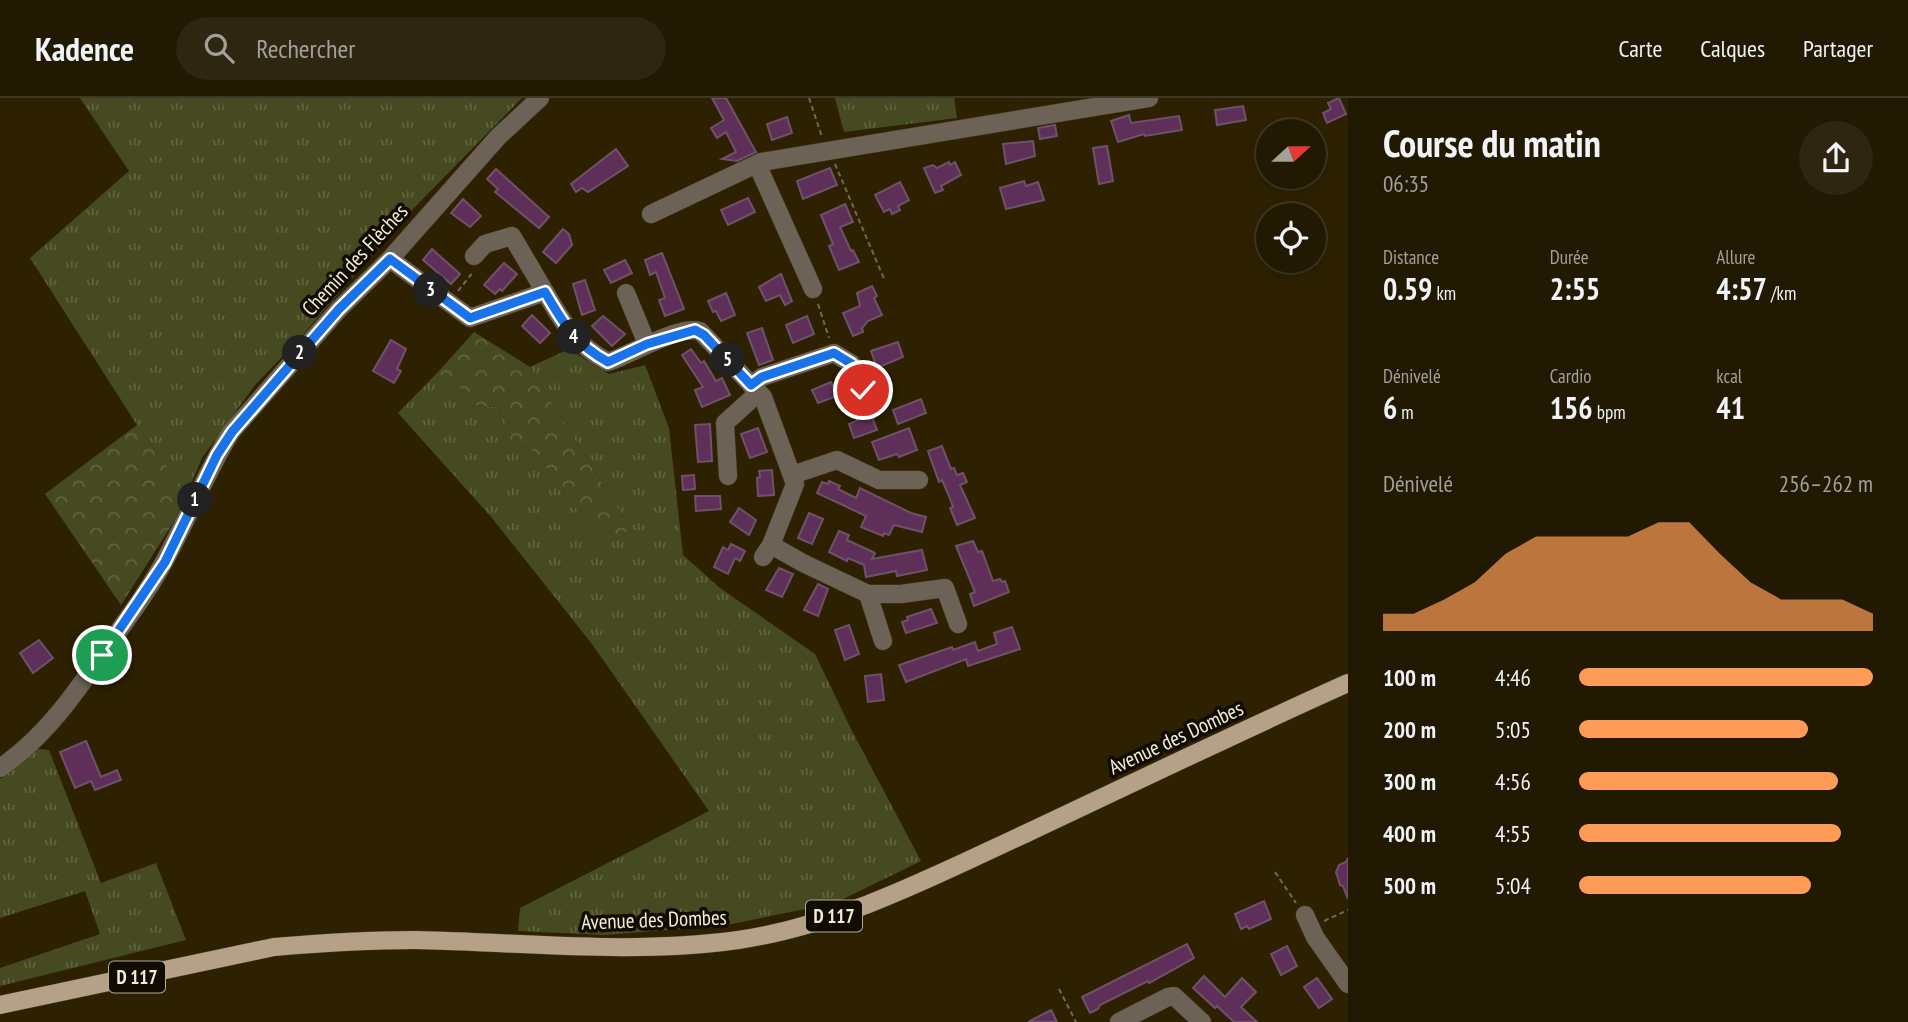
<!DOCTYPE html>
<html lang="fr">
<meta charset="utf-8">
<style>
:root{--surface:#221902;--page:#2e2611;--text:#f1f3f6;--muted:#a2a099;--line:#3f3824;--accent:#fe9c57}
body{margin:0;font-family:"PT Sans Narrow",sans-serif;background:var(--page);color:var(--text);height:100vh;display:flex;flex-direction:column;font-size:26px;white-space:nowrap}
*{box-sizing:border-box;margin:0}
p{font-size:23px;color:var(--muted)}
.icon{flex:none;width:38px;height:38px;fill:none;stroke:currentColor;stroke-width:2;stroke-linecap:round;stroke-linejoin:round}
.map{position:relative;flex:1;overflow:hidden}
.side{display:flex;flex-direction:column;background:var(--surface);width:560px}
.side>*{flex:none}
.needle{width:46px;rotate:69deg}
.tools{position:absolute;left:1256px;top:21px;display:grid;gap:14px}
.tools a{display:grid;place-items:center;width:70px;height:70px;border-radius:50%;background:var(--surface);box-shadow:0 4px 10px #0003,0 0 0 2px var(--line);font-size:35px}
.pin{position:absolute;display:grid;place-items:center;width:60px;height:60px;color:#fff;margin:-30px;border:4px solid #fff;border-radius:50%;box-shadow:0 2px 7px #0007}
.km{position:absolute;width:35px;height:35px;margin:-18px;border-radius:50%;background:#222;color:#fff;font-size:19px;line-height:35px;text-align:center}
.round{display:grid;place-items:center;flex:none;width:74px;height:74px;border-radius:37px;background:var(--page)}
.overview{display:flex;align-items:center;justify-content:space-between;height:119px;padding:0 35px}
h1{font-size:38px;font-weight:600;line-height:52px}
.figures{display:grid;grid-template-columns:repeat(3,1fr);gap:10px;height:119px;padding:7px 35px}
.figures div{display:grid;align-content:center}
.figures b{font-size:30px;font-weight:600}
.figures small{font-size:19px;font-weight:400}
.figures p{font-size:19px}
.chart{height:196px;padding:14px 35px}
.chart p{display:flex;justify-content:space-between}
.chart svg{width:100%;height:126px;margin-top:7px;fill:var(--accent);opacity:.7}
ul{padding:0 35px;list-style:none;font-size:23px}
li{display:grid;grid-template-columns:112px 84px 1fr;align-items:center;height:52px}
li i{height:18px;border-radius:9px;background:var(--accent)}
header{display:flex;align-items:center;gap:42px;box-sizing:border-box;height:98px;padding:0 35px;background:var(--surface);border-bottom:2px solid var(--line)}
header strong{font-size:33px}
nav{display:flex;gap:38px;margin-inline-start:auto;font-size:24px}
.search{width:490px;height:63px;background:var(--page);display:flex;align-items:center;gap:18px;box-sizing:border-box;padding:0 24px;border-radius:38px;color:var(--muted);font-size:26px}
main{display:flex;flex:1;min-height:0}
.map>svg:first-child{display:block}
</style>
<header>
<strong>Kadence</strong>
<div class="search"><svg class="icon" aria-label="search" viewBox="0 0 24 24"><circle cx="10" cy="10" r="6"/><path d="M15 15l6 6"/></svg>Rechercher</div>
<nav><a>Carte</a><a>Calques</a><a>Partager</a></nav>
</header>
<main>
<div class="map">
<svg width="1348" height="924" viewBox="0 0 1348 924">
<defs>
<pattern id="grass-tufts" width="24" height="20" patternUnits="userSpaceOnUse" patternTransform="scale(1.75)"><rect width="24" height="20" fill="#454a21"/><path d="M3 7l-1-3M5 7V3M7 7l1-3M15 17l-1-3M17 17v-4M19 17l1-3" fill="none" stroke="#606441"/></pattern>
<pattern id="forest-crowns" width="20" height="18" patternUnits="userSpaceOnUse" patternTransform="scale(1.75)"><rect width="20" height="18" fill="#454a21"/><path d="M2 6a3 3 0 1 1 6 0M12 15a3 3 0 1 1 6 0" fill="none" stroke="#606441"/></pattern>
</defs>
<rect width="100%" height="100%" fill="#2e2102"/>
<!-- grass -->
<g fill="url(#grass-tufts)">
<path d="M80 0H522L405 119 301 239 255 287 202 360 187 395 137 327 30 160 129 73Z"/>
<path d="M835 0H954L957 20 844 34Z"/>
<path d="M569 251 609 276 645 267 669 330 683 457 720 490 815 556 853 635 921 763 835 805 727 827 605 837 518 833 520 810 709 713 592 546 492 420 398 315 437 275 458 284 468 307 498 309 507 341 535 354 601 444 631 432 530 269Z"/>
<path d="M38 651 49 652 101 785 156 765 186 842 0 888V870L100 836 85 793 0 820V681Z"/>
</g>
<!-- forest -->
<g fill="url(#forest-crowns)">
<path d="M474 234 530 269 631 432 601 445 535 354 507 341 498 309 468 307 458 285 437 275Z"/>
<path d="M137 327 187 395 175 422 121 507 45 396Z"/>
</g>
<!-- building -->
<g fill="#5e3059" stroke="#6d5269" stroke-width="2">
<path d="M712 0H726L756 54 737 63 722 61 736 54 726 34 717 40 711 30 724 22Z"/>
<path d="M1339 0 1346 16 1327 25 1323 15 1331 11 1328 5Z"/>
<path d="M1243 8 1246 22 1217 27 1215 12Z"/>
<path d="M1129 17 1131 25 1179 18 1182 32 1145 38 1144 36 1118 44 1111 23Z"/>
<path d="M787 19 792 35 772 42 767 26Z"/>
<path d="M1055 27 1057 38 1040 41 1038 30Z"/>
<path d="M1033 43 1035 58 1006 66 1003 46Z"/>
<path d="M1107 48 1113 83 1099 86 1093 50Z"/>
<path d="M616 51 628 68 588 94 582 90 576 94 571 86Z"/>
<path d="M949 64 950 67 955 64 961 77 941 88 943 92 935 95 924 70 933 67 937 70Z"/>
<path d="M830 70 837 87 803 101 797 83Z"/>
<path d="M496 71 549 119 539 130 495 94 498 91 487 81Z"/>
<path d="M1024 83 1026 88 1038 84 1044 102 1006 111 1000 90Z"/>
<path d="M900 84 909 102 898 108 900 112 892 116 890 111 884 114 875 97Z"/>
<path d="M748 100 755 114 728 127 721 112Z"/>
<path d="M463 101 481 118 470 129 451 115Z"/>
<path d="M845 106 853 124 840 129 851 153 853 152 859 164 839 172 829 148 833 146 821 117Z"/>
<path d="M563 131 569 136 572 147 556 165 543 154Z"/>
<path d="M432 151 460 176 451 186 423 162Z"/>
<path d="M662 155 684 211 665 218 659 202 665 200 656 174 650 177 645 162Z"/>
<path d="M625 162 632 175 611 185 604 172Z"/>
<path d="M504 165 517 176 502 193 500 191 495 196 484 187Z"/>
<path d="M781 176 792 203 785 207 780 197 766 203 759 189Z"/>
<path d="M585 182 595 212 582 217 573 186Z"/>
<path d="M872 188 877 198 874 200 882 217 868 223 862 230 863 234 853 238 843 215 860 208 857 195Z"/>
<path d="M726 195 735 217 721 223 716 213 713 214 708 203Z"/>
<path d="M532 217 550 235 540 245 522 228Z"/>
<path d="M603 218 625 236 612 248 592 228Z"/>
<path d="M807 218 814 236 793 245 786 227Z"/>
<path d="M762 230 773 262 759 267 747 235Z"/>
<path d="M391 242 406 251 397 271 401 273 394 285 373 273Z"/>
<path d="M898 244 903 259 877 270 871 253Z"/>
<path d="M691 251 701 265 704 263 716 283 722 280 730 297 702 309 695 292 703 289 682 257Z"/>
<path d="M831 284 837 298 818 305 812 292Z"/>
<path d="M921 301 926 315 898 326 893 312Z"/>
<path d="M871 316 877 332 854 340 849 326Z"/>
<path d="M710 326 712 363 698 364 695 327Z"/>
<path d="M758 330 767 354 750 360 741 336Z"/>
<path d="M909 330 917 352 899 359 897 356 879 362 872 344Z"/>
<path d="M942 348 951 371 954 370 957 377 963 375 967 384 960 387 975 420 957 427 950 410 953 409 949 398 942 382 939 384 928 353Z"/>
<path d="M772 372 774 397 758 398 757 380 760 379 759 373Z"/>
<path d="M694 377 695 391 683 392 682 378Z"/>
<path d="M829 383 840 388 838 391 856 400 860 390 911 415 926 419 922 434 894 427 889 437 884 435 883 438 861 429 866 418 817 395 822 384 828 386Z"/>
<path d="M695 398H720L721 411 696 413Z"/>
<path d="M739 410 756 422 749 437 730 424Z"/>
<path d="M809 415 823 421 812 446 798 440Z"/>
<path d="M839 433 849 437 847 442 875 455 872 461 922 452 927 472 897 478 896 473 866 479 864 467 848 460 847 463 829 454Z"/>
<path d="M973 443 978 454 982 453 993 483 1000 481 1002 484 1005 483 1009 494 974 508 970 496 975 494 956 448Z"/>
<path d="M731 446 745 453 740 463 735 460 728 476 714 469 723 449 728 452Z"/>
<path d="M779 470 793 476 782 499 766 492Z"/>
<path d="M818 486 828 491 818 518 804 512Z"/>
<path d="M931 511 937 525 906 535 902 524 908 522 907 519Z"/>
<path d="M849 527 859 556 845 562 835 532Z"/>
<path d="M1012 529 1020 551 968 568 966 561 906 584 899 567 952 549 953 552 975 544 978 553 997 546 994 535Z"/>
<path d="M39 542 53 560 33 575 20 555Z"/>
<path d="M881 576 884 602 868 604 865 578Z"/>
<path d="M86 643 101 679 117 672 121 682 95 692 91 683 75 690 60 654Z"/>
<path d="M1348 760V801L1343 788 1340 787 1336 774 1339 767 1346 764Z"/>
<path d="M1264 803 1271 821 1249 831 1247 828 1241 831 1235 816Z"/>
<path d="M1187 846 1194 860 1149 885 1148 883 1100 907 1098 911 1090 915 1082 899Z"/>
<path d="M1287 848 1297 868 1281 877 1271 856Z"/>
<path d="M1204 878 1225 899 1242 880 1256 894 1241 909 1257 924H1234L1217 908 1215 910 1193 890Z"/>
<path d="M1317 880 1332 901 1319 910 1304 889Z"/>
<path d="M1051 912 1057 924H1028Z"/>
</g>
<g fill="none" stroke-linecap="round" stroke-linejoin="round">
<defs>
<g id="minor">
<path d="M757 66 813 191"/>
<path d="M651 116 761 64 1149 0"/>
<path d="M474 158 485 146 512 138 545 194"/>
<path d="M390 161 470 220 545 194C563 225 575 246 608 264 631 257 677 227 700 233L763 299 795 386 771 447 763 459"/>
<path d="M626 195 647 246"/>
<path d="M751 287 762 279 834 255 852 266 863 292"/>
<path d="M792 377 837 362 879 382H919"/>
<path d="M728 378 725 325 758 295"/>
<path d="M771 447 803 465 868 496H901L945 490 958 526"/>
<path d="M868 496 883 543"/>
<path d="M0 670C48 637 79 590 112 542 131 516 150 490 165 462 188 420 206 375 231 334L339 211 390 161 498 39 540 0"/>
<path d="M1305 817 1315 839 1348 886"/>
<path d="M1119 924 1168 899 1174 898 1202 924"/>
</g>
<path id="major" d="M0 907 274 849C320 845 368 842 415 842 523 844 630 857 738 842 841 827 936 777 1029 734 1135 684 1241 633 1348 585"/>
</defs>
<!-- minor casing -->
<use href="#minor" stroke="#4a3d20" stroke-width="19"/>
<!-- major casing -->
<use href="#major" stroke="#4a3d20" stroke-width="19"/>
<!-- path -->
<g stroke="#74694e" stroke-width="2" stroke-dasharray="5 3.5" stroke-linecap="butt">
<path d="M809 0 822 39"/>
<path d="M835 66 885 183"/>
<path d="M458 193 474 173"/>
<path d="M818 206 829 240"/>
<path d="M1275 774 1296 805"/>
<path d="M1324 823 1348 812"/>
<path d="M1059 891 1076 924"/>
</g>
<!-- minor -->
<use href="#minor" stroke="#6c6256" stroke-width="18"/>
<!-- major -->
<use href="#major" stroke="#b5a188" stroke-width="18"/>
</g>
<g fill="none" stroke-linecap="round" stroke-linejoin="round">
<defs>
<path id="route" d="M102 557 165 464 217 357 232 334 339 211 390 161 470 220 545 194C563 225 575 246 608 264L647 246 695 232 704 237 751 287 762 279 834 255 852 266 863 292"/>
</defs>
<!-- route casing -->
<use href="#route" stroke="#fff" stroke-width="14"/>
<!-- route -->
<use href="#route" stroke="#1a73e8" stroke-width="9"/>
</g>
<g text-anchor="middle" stroke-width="7" stroke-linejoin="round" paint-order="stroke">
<!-- shield labels -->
<g fill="#110c02" stroke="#b0a999" stroke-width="2">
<rect x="806" y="802.5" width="56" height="31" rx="5"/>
<rect x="109" y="863.5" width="56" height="31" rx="5"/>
</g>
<g font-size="19" font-weight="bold" fill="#f4ecda">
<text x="834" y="825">D 117</text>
<text x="137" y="886">D 117</text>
</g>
<!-- street labels -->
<g font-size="21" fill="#f4ecda" stroke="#110c02">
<text transform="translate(355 162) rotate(-47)" y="7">Chemin des Flèches</text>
<text transform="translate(1176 640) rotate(-25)" y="7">Avenue des Dombes</text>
<text transform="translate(654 822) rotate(-2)" y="7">Avenue des Dombes</text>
</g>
</g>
</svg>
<div class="tools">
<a><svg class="needle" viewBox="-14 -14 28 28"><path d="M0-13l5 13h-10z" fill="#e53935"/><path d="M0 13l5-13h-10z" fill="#a2a099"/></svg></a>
<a><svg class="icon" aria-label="locate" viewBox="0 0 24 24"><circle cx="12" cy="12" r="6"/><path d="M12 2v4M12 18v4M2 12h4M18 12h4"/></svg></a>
</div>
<div class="pin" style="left:102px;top:557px;background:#1e9e55"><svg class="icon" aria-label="arrive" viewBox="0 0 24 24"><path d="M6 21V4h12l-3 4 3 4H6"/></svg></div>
<div class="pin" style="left:863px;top:292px;background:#d93025"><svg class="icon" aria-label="check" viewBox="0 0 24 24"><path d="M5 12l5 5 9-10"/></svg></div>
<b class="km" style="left:195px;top:402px">1</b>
<b class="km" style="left:300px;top:255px">2</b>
<b class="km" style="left:431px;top:192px">3</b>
<b class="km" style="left:574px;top:239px">4</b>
<b class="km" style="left:728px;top:262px">5</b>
</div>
<section class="side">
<div class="overview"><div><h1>Course du matin</h1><p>06:35</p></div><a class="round"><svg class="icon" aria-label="share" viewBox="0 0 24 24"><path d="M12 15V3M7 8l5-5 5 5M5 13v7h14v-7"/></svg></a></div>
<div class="figures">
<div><p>Distance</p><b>0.59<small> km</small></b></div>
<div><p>Durée</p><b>2:55</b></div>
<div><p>Allure</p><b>4:57<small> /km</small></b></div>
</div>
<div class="figures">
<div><p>Dénivelé</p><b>6<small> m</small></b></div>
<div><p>Cardio</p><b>156<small> bpm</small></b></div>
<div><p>kcal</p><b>41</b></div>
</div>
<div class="chart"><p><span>Dénivelé</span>256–262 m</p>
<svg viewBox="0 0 160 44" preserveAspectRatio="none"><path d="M0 44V38L10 38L20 33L30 27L40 17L50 11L60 11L70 11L80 11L90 6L100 6L110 17L120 27L130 33L140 33L150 33L160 38V44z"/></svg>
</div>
<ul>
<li><b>100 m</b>4:46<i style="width:100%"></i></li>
<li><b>200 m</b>5:05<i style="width:78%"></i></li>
<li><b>300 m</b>4:56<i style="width:88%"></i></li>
<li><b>400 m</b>4:55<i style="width:89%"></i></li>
<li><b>500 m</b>5:04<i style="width:79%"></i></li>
</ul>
</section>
</main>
